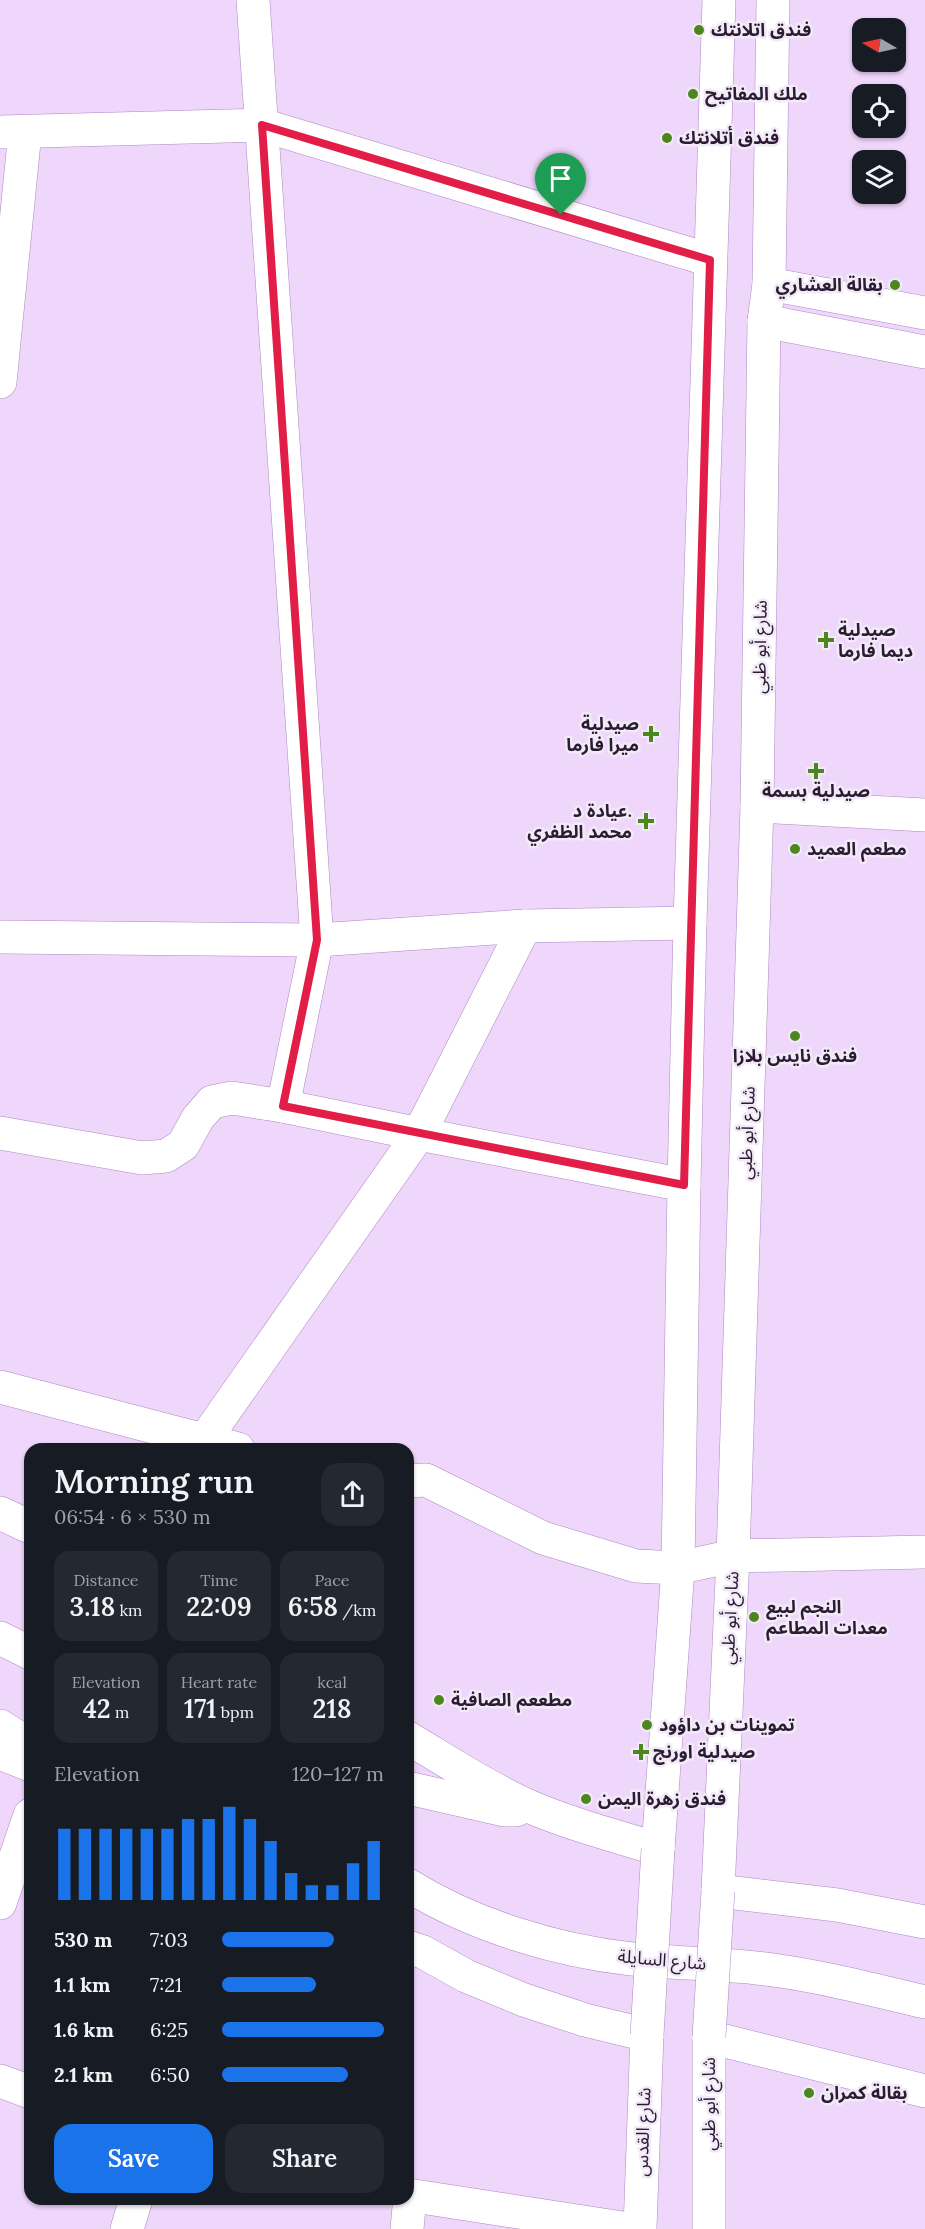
<!DOCTYPE html>
<meta charset="utf-8">
<style>
:root{--surface:#171b24;--page:#242831;--text:#f1f3f6;--muted:#9ea1a6;--accent:#1a73e8}
body{margin:0;font-family:Lora,"Noto Sans Arabic",serif;background:var(--page);color:var(--text);height:100vh;display:flex;flex-direction:column;font-size:22px;white-space:nowrap}
*{box-sizing:border-box;margin:0}
p{font-size:20px;color:var(--muted)}
.icon{flex:none;width:33px;height:33px;fill:none;stroke:currentColor;stroke-width:2;stroke-linecap:round;stroke-linejoin:round}
.map{position:relative;flex:1;overflow:hidden}
.drawer{position:absolute;left:24px;top:1443px;width:390px;height:762px;display:flex;flex-direction:column;background:var(--surface);border-radius:18px;box-shadow:0 2px 4px #0004}
.drawer>*{flex:none}
.needle{width:39px;rotate:279deg}
.controls{position:absolute;left:852px;top:18px;display:grid;gap:12px}
.controls a{display:grid;place-items:center;width:54px;height:54px;border-radius:12px;background:var(--surface);box-shadow:0 2px 4px #0004;font-size:30px}
.pin{position:absolute;display:grid;place-items:center;width:51px;height:51px;color:#fff;margin:-62px -26px;border-radius:50% 50% 50% 0;rotate:-45deg;box-shadow:0 0 6px #0007}
.pin .icon{rotate:45deg}
.round{display:grid;place-items:center;flex:none;width:63px;height:63px;border-radius:18px;background:var(--page)}
.summary{display:flex;align-items:center;justify-content:space-between;height:102px;padding:0 30px}
h1{font-size:33px;font-weight:600;line-height:45px}
.figures{display:grid;grid-template-columns:repeat(3,1fr);gap:9px;height:102px;padding:6px 30px}
.figures div{display:grid;align-content:center;border-radius:15px;background:var(--page);text-align:center}
.figures b{font-size:26px;font-weight:600}
.figures small{font-size:16px;font-weight:400}
.figures p{font-size:16px}
.chart{height:168px;padding:12px 30px}
.chart p{display:flex;justify-content:space-between}
.chart svg{width:100%;height:108px;margin-top:6px;stroke:var(--accent);stroke-width:6}
.button{display:flex;gap:12px;margin-top:auto;padding:12px 30px}
.button a{flex:1;height:69px;border-radius:18px;background:var(--accent);color:#fff;font-size:24px;font-weight:600;line-height:69px;text-align:center}
.button a+a{background:var(--page);color:var(--text)}
ul{padding:0 30px;list-style:none;font-size:20px}
li{display:grid;grid-template-columns:96px 72px 1fr;align-items:center;height:45px}
li i{height:15px;border-radius:8px;background:var(--accent)}
.map>svg:first-child{display:block}
</style>
<div class="map">
<svg width="925" height="2229" viewBox="0 0 925 2229">
<rect width="100%" height="100%" fill="#efd6fb"/>
<g fill="none" stroke-linecap="round" stroke-linejoin="round">
<defs>
<g id="street">
<path d="M253 0 317 940 283 1106"/>
<path d="M0 132 262 125 710 260"/>
<path d="M769 284 925 313"/>
<path d="M764 321 925 352"/>
<path d="M0 382 25 132"/>
<path d="M757 806 925 815"/>
<path d="M0 937 317 940 525 926 690 923"/>
<path d="M0 1133 142 1158 166 1156 183 1145 198 1118 212 1102 232 1098 283 1106 419 1134 684 1185"/>
<path d="M0 1387 238 1449"/>
<path d="M198 1449 419 1134 525 926"/>
<path d="M408 1481 426 1480 543 1538 636 1566 678 1568"/>
<path d="M0 1513 30 1527"/>
<path d="M733 1556 925 1552"/>
<path d="M408 1738C447 1761 486 1787 528 1806 570 1824 615 1836 658 1849"/>
<path d="M0 1753 30 1765"/>
<path d="M718 1891 837 1905 925 1922"/>
<path d="M0 1903 30 1815"/>
<path d="M408 1947 423 1952 466 1976 524 2000 585 2020 647 2035"/>
<path d="M709 2037 925 2091"/>
<path d="M0 2081 30 2092"/>
<path d="M408 2195 629 2229"/>
<path d="M127 2229 136 2199"/>
<path d="M407 2229 410 2196"/>
</g>
<g id="secondary">
<path d="M678 1568 733 1556"/>
<path d="M0 1638 30 1653"/>
<path d="M0 1726 30 1745"/>
<path d="M408 1788 504 1810H516L526 1805"/>
<path d="M658 1849 678 1568 684 1185 690 923 719 0"/>
<path d="M408 1885C472 1925 557 1951 632 1959 679 1964 726 1963 773 1970 824 1977 875 1990 925 2002"/>
<path d="M718 1891 733 1556 757 806 764 321 769 284 773 0"/>
<path d="M640 2229 647 2035"/>
<path d="M709 2229V2037"/>
</g>
</defs>
<!-- street casing -->
<use href="#street" stroke="#ae88c2" stroke-width="34"/>
<!-- secondary casing -->
<use href="#secondary" stroke="#ae88c2" stroke-width="34"/>
<!-- street -->
<use href="#street" stroke="#fff" stroke-width="33"/>
<!-- secondary -->
<use href="#secondary" stroke="#fff" stroke-width="33"/>
<defs>
<g id="secondary-bridge">
<path d="M647 2035 658 1849"/>
<path d="M709 2037 718 1891"/>
</g>
</defs>
<!-- secondary-bridge casing -->
<use href="#secondary-bridge" stroke="#ae88c2" stroke-width="34" stroke-linecap="butt"/>
<!-- secondary-bridge -->
<use href="#secondary-bridge" stroke="#fff" stroke-width="33"/>
</g>
<g fill="none" stroke-linecap="round" stroke-linejoin="round">
<defs>
<path id="route" d="M262 125 710 260 684 1185 283 1106 317 940Z"/>
</defs>
<!-- route casing -->
<use href="#route" stroke="#fff" stroke-width="12"/>
<!-- route -->
<use href="#route" stroke="#e11d48" stroke-width="8"/>
</g>
<!-- markers -->
<g fill="#4d851e" stroke="#f2eaf7" stroke-width="2">
<circle cx="699" cy="30" r="6"/>
<circle cx="693" cy="94" r="6"/>
<circle cx="667" cy="138" r="6"/>
<circle cx="895" cy="285" r="6"/>
<path d="M823 631h6v6h6v6h-6v6h-6v-6h-6v-6h6z"/>
<path d="M648 725h6v6h6v6h-6v6h-6v-6h-6v-6h6z"/>
<path d="M813 762h6v6h6v6h-6v6h-6v-6h-6v-6h6z"/>
<path d="M643 812h6v6h6v6h-6v6h-6v-6h-6v-6h6z"/>
<circle cx="795" cy="849" r="6"/>
<circle cx="795" cy="1036" r="6"/>
<circle cx="754" cy="1617" r="6"/>
<circle cx="439" cy="1700" r="6"/>
<circle cx="647" cy="1725" r="6"/>
<path d="M638 1743h6v6h6v6h-6v6h-6v-6h-6v-6h6z"/>
<circle cx="586" cy="1799" r="6"/>
<circle cx="809" cy="2093" r="6"/>
</g>
<g text-anchor="middle" stroke-width="5" stroke-linejoin="round" paint-order="stroke">
<!-- poi labels -->
<g font-size="18" font-weight="bold" fill="#2b1c33" stroke="#f2eaf7" text-anchor="start">
<text x="711" y="36">فندق اتلانتك</text>
<text x="705" y="100">ملك المفاتيح</text>
<text x="679" y="144">فندق أتلانتك</text>
<text x="883" y="291" text-anchor="end">بقالة العشاري</text>
<text x="838" y="636">صيدلية<tspan x="838" dy="21">ديما فارما</tspan></text>
<text x="639" y="730" text-anchor="end">صيدلية<tspan x="639" dy="21">ميرا فارما</tspan></text>
<text x="816" y="797" text-anchor="middle">صيدلية بسمة</text>
<text x="632" y="817" text-anchor="end">عيادة د.<tspan x="632" dy="21">محمد الظفري</tspan></text>
<text x="807" y="855">مطعم العميد</text>
<text x="795" y="1062" text-anchor="middle">فندق نايس بلازا</text>
<text x="766" y="1613">النجم لبيع<tspan x="766" dy="21">معدات المطاعم</tspan></text>
<text x="451" y="1706">مطععم الصافية</text>
<text x="659" y="1731">تموينات بن داؤود</text>
<text x="653" y="1758">صيدلية اورنج</text>
<text x="598" y="1805">فندق زهرة اليمن</text>
<text x="821" y="2099">بقالة كمران</text>
</g>
<!-- street labels -->
<g font-size="18" fill="#2b1c33" stroke="#f2eaf7">
<text transform="translate(760 647) rotate(-89)" y="6">شارع أبو ظبي</text>
<text transform="translate(747 1133) rotate(-88)" y="6">شارع أبو ظبي</text>
<text transform="translate(730 1618) rotate(-87)" y="6">شارع أبو ظبي</text>
<text transform="translate(662 1960) rotate(5)" y="6">شارع السايلة</text>
<text transform="translate(709 2104) rotate(-90)" y="6">شارع أبو ظبي</text>
<text transform="translate(643 2132) rotate(-88)" y="6">شارع القدس</text>
</g>
</g>
</svg>
<div class="controls">
<a><svg class="needle" viewBox="-14 -14 28 28"><path d="M0-13l5 13h-10z" fill="#e53935"/><path d="M0 13l5-13h-10z" fill="#9ea1a6"/></svg></a>
<a><svg class="icon" aria-label="locate" viewBox="0 0 24 24"><circle cx="12" cy="12" r="6"/><path d="M12 2v4M12 18v4M2 12h4M18 12h4"/></svg></a>
<a><svg class="icon" aria-label="layers" viewBox="0 0 24 24"><path d="M12 4l9 5-9 5-9-5zM3 14l9 5 9-5"/></svg></a>
</div>
<div class="pin" style="left:561px;top:215px;background:#1e9e55"><svg class="icon" aria-label="arrive" viewBox="0 0 24 24"><path d="M6 21V4h12l-3 4 3 4H6"/></svg></div>
<section class="drawer">
<div class="summary"><div><h1>Morning run</h1><p>06:54 · 6 × 530 m</p></div><a class="round"><svg class="icon" aria-label="share" viewBox="0 0 24 24"><path d="M12 15V3M7 8l5-5 5 5M5 13v7h14v-7"/></svg></a></div>
<div class="figures">
<div><p>Distance</p><b>3.18<small> km</small></b></div>
<div><p>Time</p><b>22:09</b></div>
<div><p>Pace</p><b>6:58<small> /km</small></b></div>
</div>
<div class="figures">
<div><p>Elevation</p><b>42<small> m</small></b></div>
<div><p>Heart rate</p><b>171<small> bpm</small></b></div>
<div><p>kcal</p><b>218</b></div>
</div>
<div class="chart"><p><span>Elevation</span>120–127 m</p>
<svg viewBox="0 0 160 44" preserveAspectRatio="none"><path d="M5 44V15M15 44V15M25 44V15M35 44V15M45 44V15M55 44V15M65 44V11M75 44V11M85 44V6M95 44V11M105 44V20M115 44V33M125 44V38M135 44V38M145 44V29M155 44V20"/></svg>
</div>
<ul>
<li><b>530 m</b>7:03<i style="width:69%"></i></li>
<li><b>1.1 km</b>7:21<i style="width:58%"></i></li>
<li><b>1.6 km</b>6:25<i style="width:100%"></i></li>
<li><b>2.1 km</b>6:50<i style="width:78%"></i></li>
</ul>
<div class="button"><a>Save</a><a>Share</a></div>
</section>
</div>
